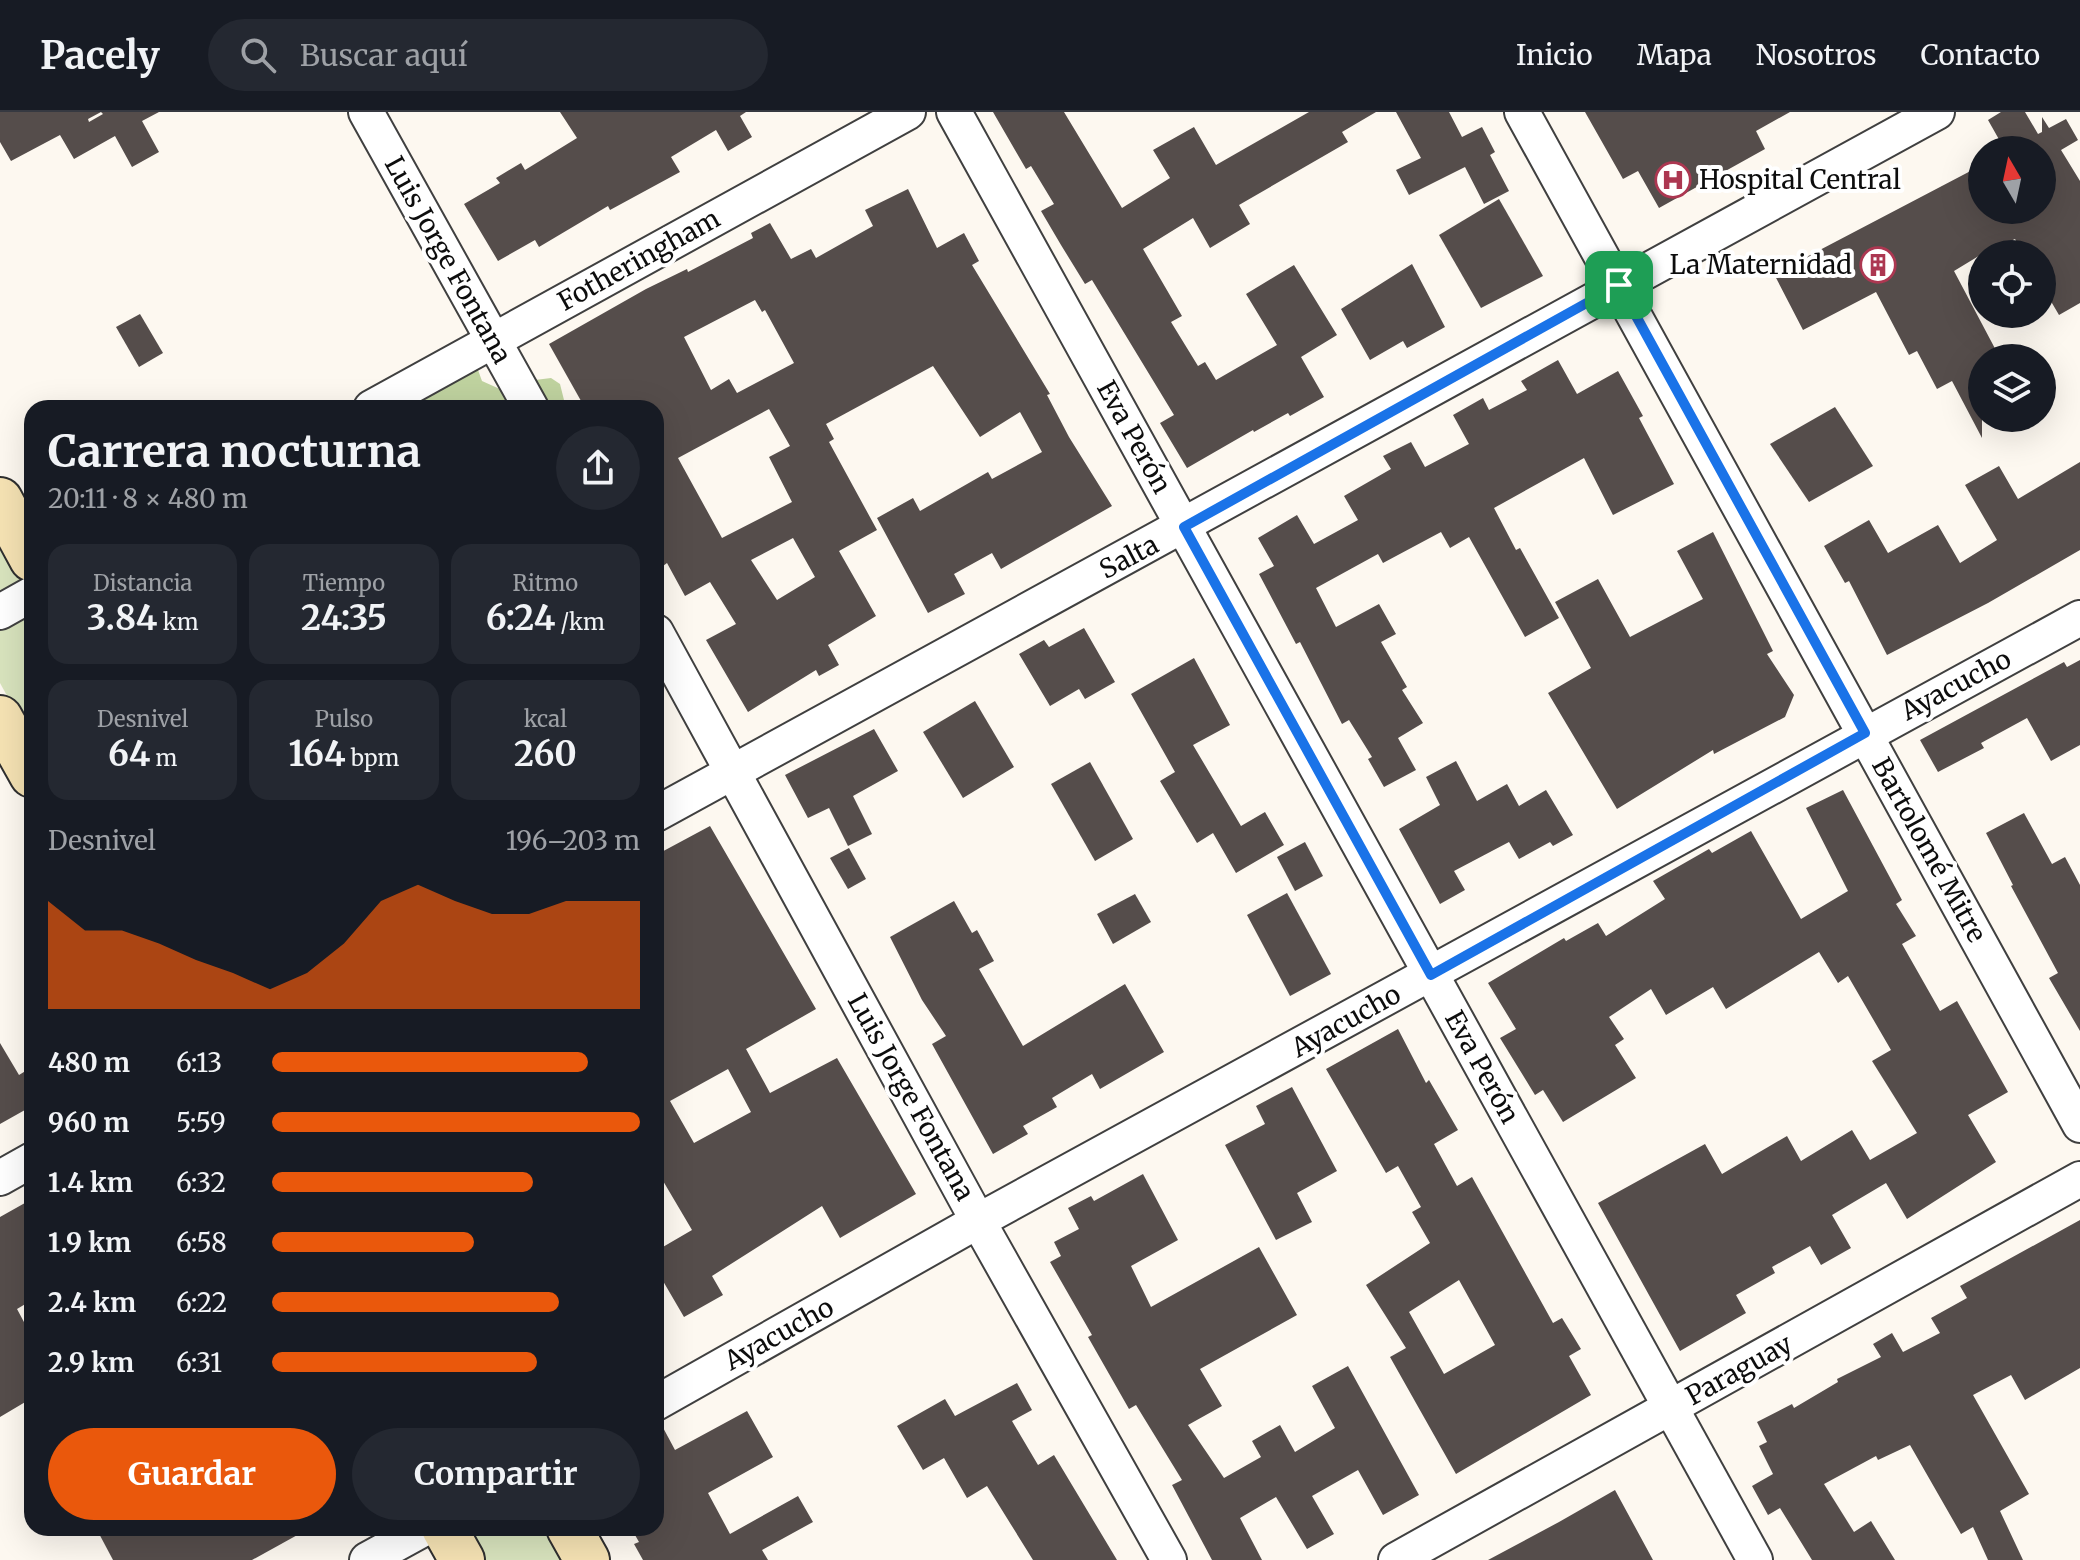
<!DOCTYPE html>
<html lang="es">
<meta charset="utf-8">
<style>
:root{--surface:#171b24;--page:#242831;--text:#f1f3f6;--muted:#9ea1a6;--line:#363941;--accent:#ea580c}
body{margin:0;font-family:Merriweather,serif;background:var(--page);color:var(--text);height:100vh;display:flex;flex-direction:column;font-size:30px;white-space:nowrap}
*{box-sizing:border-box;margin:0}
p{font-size:26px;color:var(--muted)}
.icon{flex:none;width:44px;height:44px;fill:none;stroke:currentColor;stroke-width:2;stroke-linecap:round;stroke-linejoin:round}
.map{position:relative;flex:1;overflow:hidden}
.side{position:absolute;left:24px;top:288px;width:640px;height:1136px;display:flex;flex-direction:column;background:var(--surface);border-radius:24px;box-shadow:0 8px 32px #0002}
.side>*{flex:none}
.needle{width:52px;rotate:351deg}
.buttons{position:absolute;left:1968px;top:24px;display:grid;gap:16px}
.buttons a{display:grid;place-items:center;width:88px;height:88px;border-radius:50%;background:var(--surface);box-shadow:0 8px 32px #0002;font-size:40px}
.pin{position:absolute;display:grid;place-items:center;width:68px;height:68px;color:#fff;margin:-34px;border-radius:16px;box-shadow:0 4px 12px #0006}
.round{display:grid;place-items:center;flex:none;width:84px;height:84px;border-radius:42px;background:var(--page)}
.headline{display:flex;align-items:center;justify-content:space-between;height:136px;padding:0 24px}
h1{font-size:44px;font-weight:700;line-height:60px}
.metrics{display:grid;grid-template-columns:repeat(3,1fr);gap:12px;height:136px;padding:8px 24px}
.metrics div{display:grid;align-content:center;border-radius:20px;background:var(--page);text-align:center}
.metrics b{font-size:34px;font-weight:700}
.metrics small{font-size:22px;font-weight:400}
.metrics p{font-size:22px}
.chart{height:224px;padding:16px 24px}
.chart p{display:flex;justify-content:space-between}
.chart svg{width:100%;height:144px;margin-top:8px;fill:var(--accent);opacity:.7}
.primary-button{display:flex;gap:16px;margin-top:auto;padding:16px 24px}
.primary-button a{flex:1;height:92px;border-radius:48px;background:var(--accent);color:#fff;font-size:32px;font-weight:700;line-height:92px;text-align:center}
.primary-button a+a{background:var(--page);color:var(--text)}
ul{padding:0 24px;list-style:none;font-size:26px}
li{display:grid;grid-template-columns:128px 96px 1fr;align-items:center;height:60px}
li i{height:20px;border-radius:10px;background:var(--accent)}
header{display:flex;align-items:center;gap:48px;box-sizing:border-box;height:112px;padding:0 40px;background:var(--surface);border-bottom:2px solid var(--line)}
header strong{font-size:38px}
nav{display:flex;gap:44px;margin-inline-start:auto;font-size:28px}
.search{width:560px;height:72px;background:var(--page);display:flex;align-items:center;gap:20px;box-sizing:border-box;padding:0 28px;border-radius:44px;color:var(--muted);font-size:30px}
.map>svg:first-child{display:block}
</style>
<header>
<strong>Pacely</strong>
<div class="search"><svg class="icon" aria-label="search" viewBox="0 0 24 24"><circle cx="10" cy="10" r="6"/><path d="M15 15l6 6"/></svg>Buscar aquí</div>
<nav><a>Inicio</a><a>Mapa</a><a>Nosotros</a><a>Contacto</a></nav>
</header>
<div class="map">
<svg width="2080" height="1448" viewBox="0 0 2080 1448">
<rect width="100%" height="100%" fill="#fdf8f0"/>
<!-- green -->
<g fill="#d8e3bd">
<path d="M0 415 32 473V629L0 571Z"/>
<path d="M465 1416H551L569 1448H483Z"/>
</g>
<!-- forest -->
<g fill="#bfd29f">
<path d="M467 256 478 258 482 269 502 278 514 296H401Z"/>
<path d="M551 266 560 272 566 296H533L535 268Z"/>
</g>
<!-- building -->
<g fill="#554d4b" fill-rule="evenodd">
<path d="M0 0H101L88 7 89 10 103 2 101 0H159L142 9 159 40 132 55 115 24 74 47 60 23 11 49 0 30Z"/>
<path d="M560 0H746L740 4 752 25 728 39 716 18 671 45 680 60 610 98 608 94 539 135 535 128 498 149 464 92 500 71 496 66 521 51 525 58 577 26Z"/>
<path d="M993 0H1064L1122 96 1170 66 1153 38 1194 15 1216 53 1309 0H1376L1342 20 1348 30 1239 93 1250 112 1210 136 1193 106 1143 137 1182 204 1171 210 1198 254 1205 250 1216 268 1277 233 1246 182 1294 153 1337 223 1301 245 1324 285 1290 304 1288 301 1254 320 1253 318 1187 356 1160 311 1174 303 1092 168 1085 172 1061 133 1041 99 1054 92 1031 54 1026 57Z"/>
<path d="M1396 0H1449L1462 25 1482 15 1495 40 1490 43 1509 79 1484 92 1465 55 1409 83 1396 58 1421 46Z"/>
<path d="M1585 0H1790L1756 19 1765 37 1659 96 1638 59 1623 67Z"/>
<path d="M2001 0H2025L2038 22 2042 20V5L2049 16 2066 7 2078 28 2061 38 2080 69V191L2059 203 2042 174V142H2024L2015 127 1982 142 1954 159 2000 246H1982V326L1952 269 1937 277 1917 239 1909 243 1876 180 1803 218 1774 162 1982 53V98H2042V38H2005L1988 8Z"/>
<path d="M908 77 937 136 964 121 979 149 972 153 1050 282 1047 283 1069 325 1112 394 1001 457 992 441 954 462 965 482 928 501 877 406 913 386 920 399 988 360 992 367 1042 340 1020 300 980 325 933 254 826 312 834 327 829 330 877 418 839 439 876 504 828 533 839 553 819 564 816 558 748 600 706 528 736 512 710 470 685 484 667 451 663 454 656 440V296H585L549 232 646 177 687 157 688 160 753 126 751 121 770 111 791 147 811 137 816 146 873 114 865 98ZM755 188 762 200 765 198 794 251 737 281 729 267 711 278 684 225ZM769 297 790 334 769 345 792 390 722 426 678 346ZM793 426 815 465 777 488 751 448Z"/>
<path d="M1499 87 1543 164 1481 196 1439 123Z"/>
<path d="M1412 152 1445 215 1407 236 1403 229 1370 248 1341 197Z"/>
<path d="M140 202 163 241 139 255 116 215Z"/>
<path d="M1558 248 1577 282 1618 259 1643 304 1639 306 1674 372 1613 403 1584 346 1494 396 1516 438 1520 436 1559 506 1525 525 1469 425 1450 436 1441 420 1383 451 1378 442 1316 476 1336 515 1379 492 1396 522 1381 530 1407 575 1402 578 1423 611 1398 626 1416 658 1384 675 1368 647 1372 645 1349 608 1342 612 1300 530 1296 532 1259 462 1274 454 1258 426 1297 403 1314 432 1358 408 1344 384 1391 357 1383 344 1411 330 1425 355 1469 332 1453 303 1483 286 1489 298 1527 278 1521 269Z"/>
<path d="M1835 295 1873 354 1809 390 1770 332Z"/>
<path d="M2080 350V438L1988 491 1887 543 1849 469 1845 471 1824 434 1869 408 1888 441 1938 413 1960 451 1997 428 1965 373 1999 354 2018 387Z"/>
<path d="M1713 420 1773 539 1767 542 1794 583 1785 605 1714 642 1713 638 1617 697 1548 581 1591 556 1555 490 1598 467 1630 525 1703 487 1677 439Z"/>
<path d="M1084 516 1115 570 1085 587 1079 577 1050 594 1019 542 1044 528 1049 535Z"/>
<path d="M1194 546 1230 613 1193 633 1241 714 1265 700 1284 733 1236 761 1213 721 1197 731 1160 669 1175 660 1131 582Z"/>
<path d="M2080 548V633L2051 649 2027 606 1981 631 1984 636 1938 660 1920 628 2064 550 2067 555Z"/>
<path d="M975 589 1014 655 963 686 923 620Z"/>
<path d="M874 617 898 659 853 684 872 722 848 734 829 696 808 706 785 663Z"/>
<path d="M1456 649 1477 689 1507 672 1519 694 1546 678 1573 723 1553 734 1550 730 1519 747 1509 730 1454 759 1465 778 1440 792 1399 717 1440 693 1426 665Z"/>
<path d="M1090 650 1133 727 1095 749 1051 672Z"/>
<path d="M1843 678 1902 788 1896 792 1916 824 1902 832 1940 899 1957 889 2008 980 1968 1003 1996 1050 1907 1107 1886 1071 1832 1103 1851 1136 1821 1153 1810 1134 1772 1155 1775 1161 1736 1183 1746 1201 1680 1239 1598 1091 1705 1032 1722 1062 1787 1024 1801 1049 1852 1018 1870 1048 1917 1021 1872 949 1891 938 1848 864 1838 871 1819 840 1726 897 1713 875 1666 903 1651 877 1609 905 1624 927 1615 933 1636 966 1563 1010 1543 978 1535 983 1500 926 1516 917 1488 871 1564 826 1566 829 1598 811 1606 824 1665 787 1653 769 1709 737 1712 741 1751 719 1801 807 1848 779 1806 696Z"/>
<path d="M2024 701 2052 752 2065 745 2080 773V919L2049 866 2058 861 2011 774 2013 773 1986 721Z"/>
<path d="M710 714 816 897 746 937 770 981 837 946 916 1082 840 1126 822 1094 712 1164 723 1183 684 1205 656 1157V1139L692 1118 656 1057V743ZM728 957 751 1000 694 1031 670 989Z"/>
<path d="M1305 730 1323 764 1295 779 1277 745Z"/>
<path d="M849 736 866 767 848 777 830 746Z"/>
<path d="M1287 781 1331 862 1290 884 1247 803Z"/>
<path d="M1135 782 1151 810 1113 832 1097 802Z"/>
<path d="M954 789 972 821 977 818 994 849 979 857 1023 934 1125 872 1164 940 1100 977 1092 962 1052 986 1057 995 1023 1014 1028 1022 993 1042 932 932 946 924 922 888 890 825Z"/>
<path d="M1398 917 1426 971 1429 968 1458 1018 1434 1032 1457 1074 1472 1065 1553 1211 1562 1206 1581 1237 1569 1244 1591 1283 1456 1362 1390 1245 1406 1236 1366 1173 1430 1131 1412 1100 1421 1095 1398 1054 1386 1061 1326 957ZM1459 1168 1495 1233 1444 1262 1409 1200Z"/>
<path d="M0 931 19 963 32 955V994L0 1012Z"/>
<path d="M1292 975 1337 1059 1297 1081 1312 1110 1276 1128 1225 1033 1265 1012 1256 994Z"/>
<path d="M1143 1062 1178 1128 1131 1154 1151 1195 1259 1135 1297 1203 1200 1257 1222 1294 1188 1313 1224 1366 1261 1345 1252 1329 1280 1313 1295 1340 1335 1316 1312 1274 1348 1254 1419 1383 1383 1403 1358 1358 1312 1384 1334 1422 1307 1437 1276 1385 1240 1406 1262 1448H1212L1172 1373 1182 1368 1136 1293 1129 1297 1088 1225 1092 1223 1050 1150 1061 1144 1054 1130 1079 1117 1068 1096 1091 1084 1094 1089Z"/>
<path d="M32 1087V1188L17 1197 32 1225V1286L0 1305V1105Z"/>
<path d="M2080 1108V1256L2025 1288 2011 1263 1973 1283 2029 1382 2000 1399 2023 1448H1988L1973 1415 1961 1422 1910 1333 1878 1348 1876 1344 1824 1372 1854 1420 1871 1409 1895 1448H1812L1780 1396 1768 1403 1752 1374 1773 1362 1759 1334 1767 1330 1757 1310 1792 1292 1794 1296 1838 1270 1837 1267 1881 1245 1873 1232 1892 1221 1903 1240 1940 1221 1931 1206 1967 1186 1960 1174Z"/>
<path d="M1017 1271 1032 1298 1012 1309 1038 1353 1054 1343 1117 1448H1033L987 1374 967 1386 944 1346 923 1358 897 1314 945 1287 955 1304Z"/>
<path d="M747 1299 773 1345 708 1381 730 1422 798 1384 813 1410 762 1438 768 1448H643L634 1432 639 1430 631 1416H656V1311L660 1310 675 1338Z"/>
<path d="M1615 1378 1653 1448H1488L1559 1410Z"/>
<path d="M96 1416H310L252 1448H113Z"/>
</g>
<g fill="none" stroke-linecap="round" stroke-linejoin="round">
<defs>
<g id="street">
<path d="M366 0 531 296"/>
<path d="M954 0 1755 1448"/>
<path d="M1522 0 2080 1013"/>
<path d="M371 296 908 0"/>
<path d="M0 500 32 482"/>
<path d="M656 520 978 1109 1169 1448"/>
<path d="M656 702 1937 0"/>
<path d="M0 1066 32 1048"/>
<path d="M656 1291 978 1109 2080 506"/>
<path d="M367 1448 425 1416"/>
<path d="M1396 1448 2080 1067"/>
</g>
<g id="secondary">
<path d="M0 388 32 447"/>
<path d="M0 606 32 663"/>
<path d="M444 1416 462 1448"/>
<path d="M569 1416 587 1448"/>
</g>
</defs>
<!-- street casing -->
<use href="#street" stroke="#404040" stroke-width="38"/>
<!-- secondary casing -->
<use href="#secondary" stroke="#2f2f2f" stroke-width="48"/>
<!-- street -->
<use href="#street" stroke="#fff" stroke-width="34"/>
<!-- secondary -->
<use href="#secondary" stroke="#f5e2b3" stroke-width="44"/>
</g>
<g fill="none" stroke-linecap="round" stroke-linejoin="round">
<defs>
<path id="route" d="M1619 173 1865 621 1431 863 1184 415Z"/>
</defs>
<!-- route casing -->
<use href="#route" stroke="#fff" stroke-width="16"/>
<!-- route -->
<use href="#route" stroke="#1a73e8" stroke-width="10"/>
</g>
<!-- icons -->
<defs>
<symbol id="hospital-ring" viewBox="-11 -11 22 22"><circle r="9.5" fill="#fff" stroke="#ac3751" stroke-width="1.5"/><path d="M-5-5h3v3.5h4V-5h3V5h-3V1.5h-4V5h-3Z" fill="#ac3751"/></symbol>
<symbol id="building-ring" viewBox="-11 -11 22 22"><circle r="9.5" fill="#fff" stroke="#ac3751" stroke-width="1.5"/><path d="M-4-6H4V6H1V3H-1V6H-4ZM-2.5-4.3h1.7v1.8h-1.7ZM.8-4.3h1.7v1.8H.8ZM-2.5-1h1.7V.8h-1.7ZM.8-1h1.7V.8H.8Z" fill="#ac3751"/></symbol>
</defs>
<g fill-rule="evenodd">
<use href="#hospital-ring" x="1653" y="48" width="40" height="40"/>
<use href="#building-ring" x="1858" y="133" width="40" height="40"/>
</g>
<g text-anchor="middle" stroke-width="8" stroke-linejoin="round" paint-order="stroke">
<!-- poi labels -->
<g font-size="26" fill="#0d0d0d" stroke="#fff" text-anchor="start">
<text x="1699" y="77">Hospital Central</text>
<text x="1852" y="162" text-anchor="end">La Maternidad</text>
</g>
<!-- street labels -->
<g font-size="26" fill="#0d0d0d" stroke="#fff">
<text transform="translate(448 148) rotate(61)" y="9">Luis Jorge Fontana</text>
<text transform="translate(639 148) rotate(-29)" y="9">Fotheringham</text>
<text transform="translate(1134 325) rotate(61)" y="9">Eva Perón</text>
<text transform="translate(1129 445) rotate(-28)" y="9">Salta</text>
<text transform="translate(1956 573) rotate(-28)" y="9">Ayacucho</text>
<text transform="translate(1929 738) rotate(61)" y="9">Bartolomé Mitre</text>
<text transform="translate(1346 909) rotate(-29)" y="9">Ayacucho</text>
<text transform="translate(1482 955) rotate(61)" y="9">Eva Perón</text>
<text transform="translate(911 985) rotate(61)" y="9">Luis Jorge Fontana</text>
<text transform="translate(779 1222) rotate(-29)" y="9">Ayacucho</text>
<text transform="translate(1739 1258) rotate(-29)" y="9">Paraguay</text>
</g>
</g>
</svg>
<div class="buttons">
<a><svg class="needle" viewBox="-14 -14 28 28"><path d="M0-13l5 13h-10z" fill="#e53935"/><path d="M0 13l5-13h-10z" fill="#9ea1a6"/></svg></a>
<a><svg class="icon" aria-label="locate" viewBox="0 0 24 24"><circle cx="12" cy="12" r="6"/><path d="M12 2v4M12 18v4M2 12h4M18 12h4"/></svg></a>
<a><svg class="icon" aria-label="layers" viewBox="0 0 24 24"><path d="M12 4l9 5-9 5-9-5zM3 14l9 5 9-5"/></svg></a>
</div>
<div class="pin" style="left:1619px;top:173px;background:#1e9e55"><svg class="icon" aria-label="arrive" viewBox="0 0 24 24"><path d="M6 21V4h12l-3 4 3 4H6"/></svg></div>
<section class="side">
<div class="headline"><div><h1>Carrera nocturna</h1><p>20:11 · 8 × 480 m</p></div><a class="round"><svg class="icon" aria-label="share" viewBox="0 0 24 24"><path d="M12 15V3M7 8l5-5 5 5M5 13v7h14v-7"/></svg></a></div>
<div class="metrics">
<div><p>Distancia</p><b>3.84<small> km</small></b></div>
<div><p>Tiempo</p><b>24:35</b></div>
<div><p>Ritmo</p><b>6:24<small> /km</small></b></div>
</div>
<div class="metrics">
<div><p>Desnivel</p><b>64<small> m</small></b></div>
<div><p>Pulso</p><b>164<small> bpm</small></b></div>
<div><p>kcal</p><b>260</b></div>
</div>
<div class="chart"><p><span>Desnivel</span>196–203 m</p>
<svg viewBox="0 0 160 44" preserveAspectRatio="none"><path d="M0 44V11L10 20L20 20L30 24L40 29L50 33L60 38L70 33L80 24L90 11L100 6L110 11L120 15L130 15L140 11L150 11L160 11V44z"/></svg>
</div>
<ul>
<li><b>480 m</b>6:13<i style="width:86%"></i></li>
<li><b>960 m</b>5:59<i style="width:100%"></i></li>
<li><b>1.4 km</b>6:32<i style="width:71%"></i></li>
<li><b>1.9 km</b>6:58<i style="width:55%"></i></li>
<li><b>2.4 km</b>6:22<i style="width:78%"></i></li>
<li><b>2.9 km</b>6:31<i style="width:72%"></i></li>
</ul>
<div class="primary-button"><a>Guardar</a><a>Compartir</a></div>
</section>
</div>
